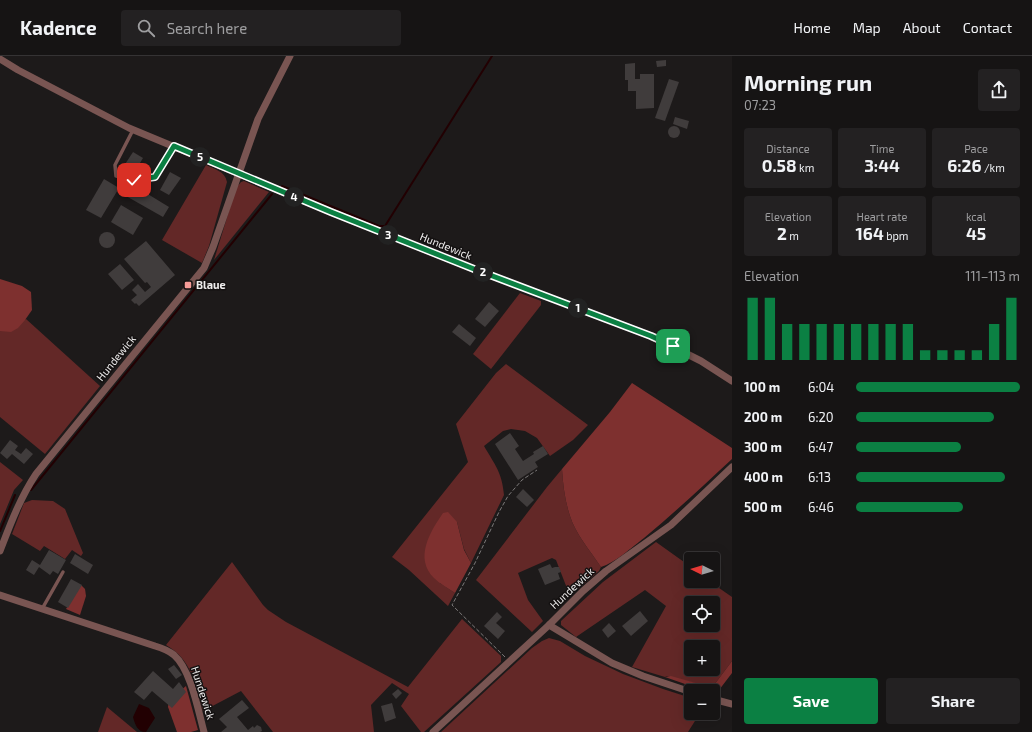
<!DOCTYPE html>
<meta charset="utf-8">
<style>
:root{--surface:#161414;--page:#232122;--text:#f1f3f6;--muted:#9e9ea0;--line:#353334;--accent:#0b8043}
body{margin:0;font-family:"Exo 2",sans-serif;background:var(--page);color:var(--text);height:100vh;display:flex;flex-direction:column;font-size:15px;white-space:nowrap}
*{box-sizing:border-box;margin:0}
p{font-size:13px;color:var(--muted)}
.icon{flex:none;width:22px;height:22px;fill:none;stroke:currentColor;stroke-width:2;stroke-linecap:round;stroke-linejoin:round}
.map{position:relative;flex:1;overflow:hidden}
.sheet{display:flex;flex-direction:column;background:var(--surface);width:300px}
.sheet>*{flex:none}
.needle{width:26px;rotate:275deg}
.controls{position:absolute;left:684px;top:496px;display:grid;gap:8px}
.controls a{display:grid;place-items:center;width:36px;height:36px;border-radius:4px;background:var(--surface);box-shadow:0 4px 16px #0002,0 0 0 1px var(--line);font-size:20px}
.pin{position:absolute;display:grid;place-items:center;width:34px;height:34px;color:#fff;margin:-17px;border-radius:8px;box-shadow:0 2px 6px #0006}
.km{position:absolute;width:20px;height:20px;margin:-10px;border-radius:50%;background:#222;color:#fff;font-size:11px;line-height:20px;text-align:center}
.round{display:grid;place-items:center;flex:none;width:42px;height:42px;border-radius:4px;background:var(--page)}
.overview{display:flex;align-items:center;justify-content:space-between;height:68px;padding:0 12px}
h1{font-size:22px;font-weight:700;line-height:30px}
.figures{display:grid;grid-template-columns:repeat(3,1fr);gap:6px;height:68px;padding:4px 12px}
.figures div{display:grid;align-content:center;border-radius:4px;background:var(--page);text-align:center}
.figures b{font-size:17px;font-weight:700}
.figures small{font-size:11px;font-weight:400}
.figures p{font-size:11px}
.chart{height:112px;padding:8px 12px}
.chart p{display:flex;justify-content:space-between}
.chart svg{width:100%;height:72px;margin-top:4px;stroke:var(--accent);stroke-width:6}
.cta{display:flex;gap:8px;margin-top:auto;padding:8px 12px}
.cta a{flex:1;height:46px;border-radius:4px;background:var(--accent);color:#fff;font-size:16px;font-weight:700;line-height:46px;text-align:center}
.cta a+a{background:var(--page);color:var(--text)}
ul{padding:0 12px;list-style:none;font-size:13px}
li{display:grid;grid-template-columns:64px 48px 1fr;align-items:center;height:30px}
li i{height:10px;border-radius:5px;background:var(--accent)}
header{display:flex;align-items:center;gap:24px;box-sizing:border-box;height:56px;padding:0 20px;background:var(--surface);border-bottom:1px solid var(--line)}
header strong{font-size:19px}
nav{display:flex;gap:22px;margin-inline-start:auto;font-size:14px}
.search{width:280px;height:36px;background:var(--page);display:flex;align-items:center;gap:10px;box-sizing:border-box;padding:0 14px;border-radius:4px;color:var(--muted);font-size:15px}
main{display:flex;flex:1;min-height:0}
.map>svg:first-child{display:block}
</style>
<header>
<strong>Kadence</strong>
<div class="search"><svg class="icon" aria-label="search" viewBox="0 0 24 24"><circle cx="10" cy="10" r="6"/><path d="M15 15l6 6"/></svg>Search here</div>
<nav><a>Home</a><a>Map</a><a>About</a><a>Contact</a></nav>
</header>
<main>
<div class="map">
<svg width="732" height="676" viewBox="0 0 732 676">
<rect width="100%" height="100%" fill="#1d1a1a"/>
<!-- green -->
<g fill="#632827" fill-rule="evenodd">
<path d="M206 109C214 113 225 115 227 126L209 190 202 207 162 184Z"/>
<path d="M244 125 269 136 214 204 236 132 241 126Z"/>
<path d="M520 237 541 245V249L491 313 473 298Z"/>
<path d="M26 263 100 330 45 398 0 361V275Z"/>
<path d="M506 308 588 369 573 384 550 400 537 382 525 375 511 373 503 375 484 390C495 409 502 416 504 439L471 507 464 493 457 466 440 527 455 537 448 550 409 514 392 501 468 406 456 368 496 317Z"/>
<path d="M0 406 23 424 14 434 0 468Z"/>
<path d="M562 413C563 429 565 445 570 460 575 477 591 496 601 511L599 515 570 540 556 504 552 502 518 517 528 544 543 565 532 576 476 524 547 431Z"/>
<path d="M32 444 53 445 65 453 83 497 81 500 72 494 65 503 44 490 40 495 12 478 24 447Z"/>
<path d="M656 486 691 511V525H709L732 541V605L714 629 710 631 667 620 665 621 632 611 666 550 645 534 576 581 561 569V565L603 526ZM691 547H713V569H691ZM691 591H713V613H691Z"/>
<path d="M232 506 263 549 268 554 286 566 408 631 462 563 501 600V606L424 676H421L401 650 409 638 392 627 371 649 374 676H273L241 635 203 655C195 628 192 604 166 589Z"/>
<path d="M549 582 560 585 585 600 623 618 663 633 691 642V657H700L688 676H441L532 592 542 585Z"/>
<path d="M107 651 137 676H98Z"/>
</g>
<!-- forest -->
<g fill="#7e302f">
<path d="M0 223 22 230 31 236 32 254 25 264 18 272 11 276 0 275Z"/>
<path d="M632 327 732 392V403C703 430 674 457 644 482 632 491 615 507 601 511 591 496 575 477 570 460 565 445 563 429 562 413L610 356Z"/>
<path d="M448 456 457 466 464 494 471 507 455 537C448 532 440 528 434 522 414 502 430 476 443 457Z"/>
<path d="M81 529 85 533 86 540 80 559 66 553Z"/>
<path d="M732 605V617L716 638 713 637V635H705L665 621 671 620 710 631 714 629Z"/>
<path d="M186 630 198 674 191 676H177L168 651 169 644Z"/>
</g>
<!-- water -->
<path fill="#220002" d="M139 648 149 652 155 662 146 676C137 676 135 668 133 661Z"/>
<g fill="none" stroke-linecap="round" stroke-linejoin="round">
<!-- stream -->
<g stroke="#220002" stroke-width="2">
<path d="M282 130 379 170H385L492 0"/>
<path d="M31 434 272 138"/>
<path d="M0 475 15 439"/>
</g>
</g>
<!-- building -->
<g fill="#403c3c">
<path d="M666 4V10L657 11 656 5Z"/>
<path d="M635 7V23H640V18H654V52L636 53V35H628V24H625V8Z"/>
<path d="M669 23 679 26 665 65 655 62Z"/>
<path d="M675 61 689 65 687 73 673 68Z"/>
<circle cx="674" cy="76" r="6"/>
<path d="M133 96 143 102 131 122 120 116Z"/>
<path d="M170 116 181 122 169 139 160 134Z"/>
<path d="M104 123 119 132 101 162 86 154Z"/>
<path d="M133 129 169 151 163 161 126 140Z"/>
<path d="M121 149 143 162 133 179 111 166Z"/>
<circle cx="107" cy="184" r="8"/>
<path d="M146 185 175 219 139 250 136 247 135 248 131 244 137 239 132 234 138 228 145 236 151 231 147 226 145 227 124 203Z"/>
<path d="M120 208 134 224 122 234 108 218Z"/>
<path d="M489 246 499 255 485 271 475 263Z"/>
<path d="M459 268 476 282 470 290 452 276Z"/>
<path d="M510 377 519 390 515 393 523 405 534 398 533 396 543 390 548 398 535 406 538 411 518 424 495 388Z"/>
<path d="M10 384 18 390 15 394 21 398 26 392 33 398 24 408 12 398 7 403 0 397Z"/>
<path d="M523 433 534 444 527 451 516 441Z"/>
<path d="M49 494 66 504 58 518 53 515 50 519 39 511 34 519 26 514 32 504 40 509Z"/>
<path d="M75 498 93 509 88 518 70 507Z"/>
<path d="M550 508 552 512 555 511H559L561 516 558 517 560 523 545 529 538 513Z"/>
<path d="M71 523 82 529 68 552 58 546Z"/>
<path d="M640 555 648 565 631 580 622 570Z"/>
<path d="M497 556 502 561 496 567 505 575 498 583 484 570Z"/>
<path d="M609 567 616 575 608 582 602 574Z"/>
<path d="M174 609 182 619 176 623 168 613Z"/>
<path d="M153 615 173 633 179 626 186 636 172 652 152 635 144 644 134 636Z"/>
<path d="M398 633 402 637 396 643 392 638Z"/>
<path d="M242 644 249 652 237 661 248 674 253 670 254 672 257 669 261 671 262 675 260 676H221L227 671 219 663Z"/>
<path d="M392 647 396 662 385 666 381 650Z"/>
</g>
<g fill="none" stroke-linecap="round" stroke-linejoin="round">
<!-- path -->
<path stroke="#7d7a7a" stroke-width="1" stroke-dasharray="4 2" stroke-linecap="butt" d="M505 601 452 549 475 507 499 456 508 440 522 424 537 414"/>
<!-- lane -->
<g stroke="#795552" stroke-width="3.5">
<path d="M133 74 115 109 116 120C130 126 141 124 155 121L174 91"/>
<path d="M42 553 63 516"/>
</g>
<!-- street -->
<g stroke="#795552" stroke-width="7">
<path d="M0 3 18 14 129 72 331 156 474 213 651 280 701 305 732 325"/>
<path d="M0 495C10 469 20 442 36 418L204 212 213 191 258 63 290 0"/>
<path d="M0 539 155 590C162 592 169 595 174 599 191 614 198 654 204 676"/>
<path d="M549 569 612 607 643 620 691 636"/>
<path d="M713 643 732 648"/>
<path d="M433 676 549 569 583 535 606 515 671 469 732 411"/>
</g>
</g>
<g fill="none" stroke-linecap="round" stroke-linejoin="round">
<defs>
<path id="route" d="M134 124 155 121 174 90 331 156 474 213 651 280 673 290"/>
</defs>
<!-- route casing -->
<use href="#route" stroke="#fff" stroke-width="8"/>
<!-- route -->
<use href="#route" stroke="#0b8043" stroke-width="5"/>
</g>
<!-- markers -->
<rect fill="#f59b97" stroke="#141111" stroke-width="1.5" x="184" y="225" width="8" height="8" rx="2"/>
<g text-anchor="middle" stroke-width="3" stroke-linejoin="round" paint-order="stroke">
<!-- street labels -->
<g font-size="11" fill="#eeecec" stroke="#141111">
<text transform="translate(446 190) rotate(22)" y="4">Hundewick</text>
<text transform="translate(116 302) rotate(-51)" y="4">Hundewick</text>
<text transform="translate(572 532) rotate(-43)" y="4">Hundewick</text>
<text transform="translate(203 637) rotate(72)" y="4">Hundewick</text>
</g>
<!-- poi labels -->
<g font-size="11" font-weight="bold" fill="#eeecec" stroke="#141111" text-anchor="start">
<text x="196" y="233">Blaue</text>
</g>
</g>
</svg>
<div class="controls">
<a><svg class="needle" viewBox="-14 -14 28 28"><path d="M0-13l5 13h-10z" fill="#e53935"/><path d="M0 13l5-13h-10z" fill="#9e9ea0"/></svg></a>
<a><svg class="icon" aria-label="locate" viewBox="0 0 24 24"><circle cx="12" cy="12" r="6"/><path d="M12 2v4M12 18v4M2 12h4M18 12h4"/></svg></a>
<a>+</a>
<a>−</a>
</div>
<div class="pin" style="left:673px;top:290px;background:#1e9e55"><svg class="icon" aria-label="arrive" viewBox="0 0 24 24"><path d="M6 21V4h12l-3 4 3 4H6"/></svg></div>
<div class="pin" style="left:134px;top:124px;background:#d93025"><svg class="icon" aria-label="check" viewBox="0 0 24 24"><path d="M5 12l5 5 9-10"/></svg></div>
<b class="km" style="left:578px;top:252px">1</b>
<b class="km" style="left:483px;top:216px">2</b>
<b class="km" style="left:388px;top:179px">3</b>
<b class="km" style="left:294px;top:141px">4</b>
<b class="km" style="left:200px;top:101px">5</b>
</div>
<section class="sheet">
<div class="overview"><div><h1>Morning run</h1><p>07:23</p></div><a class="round"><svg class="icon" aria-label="share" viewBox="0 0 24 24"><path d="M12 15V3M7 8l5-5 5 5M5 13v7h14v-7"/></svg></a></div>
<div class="figures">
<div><p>Distance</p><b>0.58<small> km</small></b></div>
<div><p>Time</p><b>3:44</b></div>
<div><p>Pace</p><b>6:26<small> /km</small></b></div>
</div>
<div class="figures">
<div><p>Elevation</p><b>2<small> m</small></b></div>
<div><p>Heart rate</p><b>164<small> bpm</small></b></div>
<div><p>kcal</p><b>45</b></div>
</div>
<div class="chart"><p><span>Elevation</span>111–113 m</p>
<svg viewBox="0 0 160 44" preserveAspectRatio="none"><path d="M5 44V6M15 44V6M25 44V22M35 44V22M45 44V22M55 44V22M65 44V22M75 44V22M85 44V22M95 44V22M105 44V38M115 44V38M125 44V38M135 44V38M145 44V22M155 44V6"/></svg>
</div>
<ul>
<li><b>100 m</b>6:04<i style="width:100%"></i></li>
<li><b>200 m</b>6:20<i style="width:84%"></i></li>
<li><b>300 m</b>6:47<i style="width:64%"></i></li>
<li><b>400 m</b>6:13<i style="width:91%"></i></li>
<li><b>500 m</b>6:46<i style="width:65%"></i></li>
</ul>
<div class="cta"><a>Save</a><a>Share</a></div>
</section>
</main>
